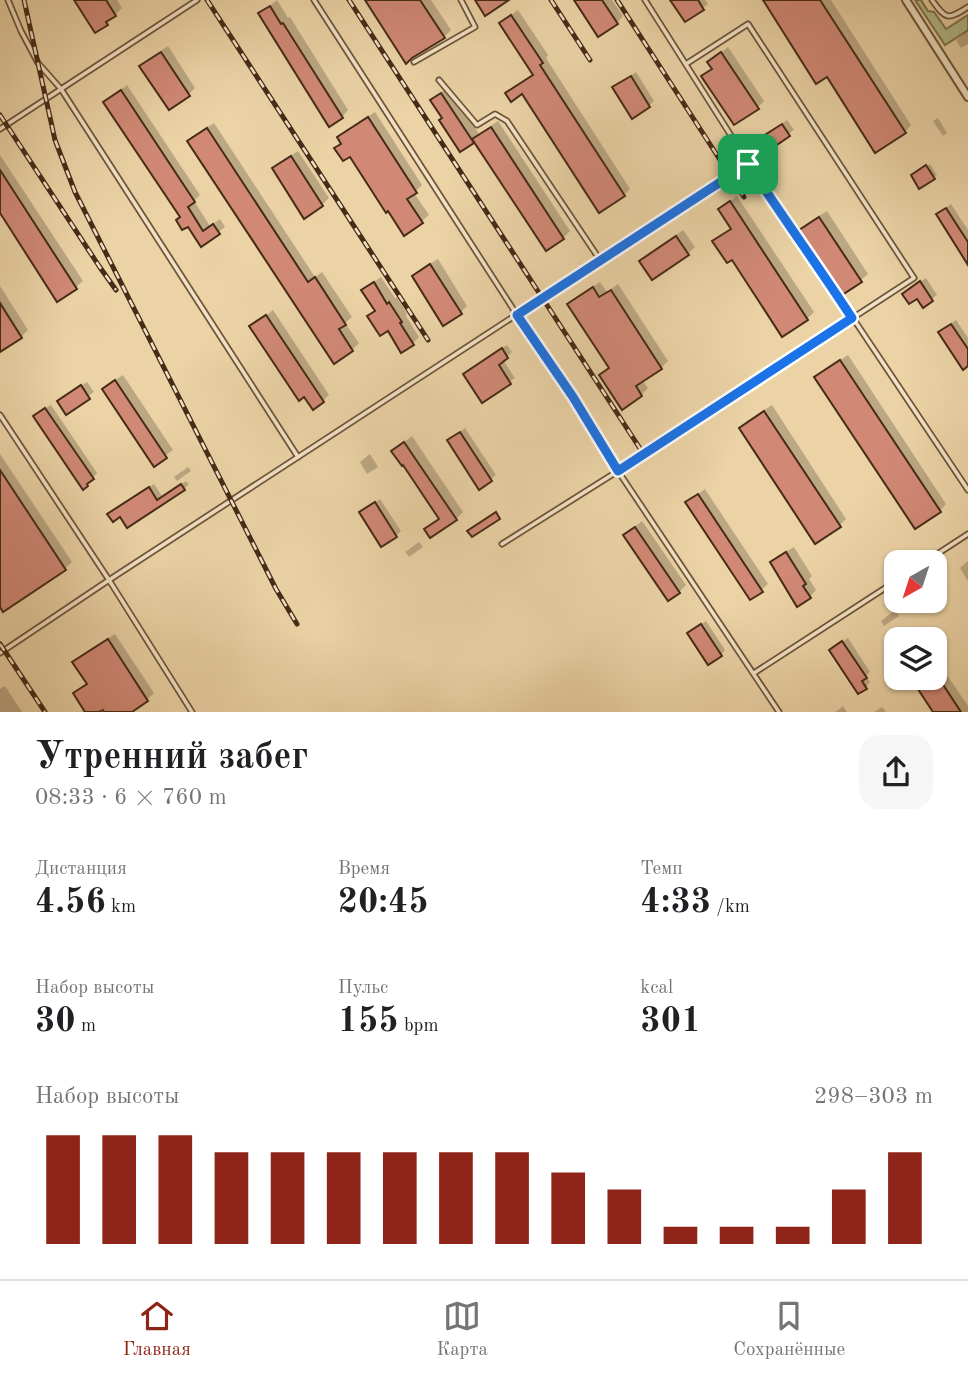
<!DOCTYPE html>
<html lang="ru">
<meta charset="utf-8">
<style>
:root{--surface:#fff;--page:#f6f6f6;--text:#202124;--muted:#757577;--line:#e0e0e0;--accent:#8f2418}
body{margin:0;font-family:"Old Standard TT",serif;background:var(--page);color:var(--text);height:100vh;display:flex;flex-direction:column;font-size:26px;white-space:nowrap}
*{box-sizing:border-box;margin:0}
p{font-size:23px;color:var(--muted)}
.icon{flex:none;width:38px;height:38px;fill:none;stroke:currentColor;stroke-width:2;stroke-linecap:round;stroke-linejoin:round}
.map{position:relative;height:712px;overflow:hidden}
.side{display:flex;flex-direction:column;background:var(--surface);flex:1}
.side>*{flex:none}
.needle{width:46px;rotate:219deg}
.tools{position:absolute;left:884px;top:550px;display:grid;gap:14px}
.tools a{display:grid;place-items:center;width:63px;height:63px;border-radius:14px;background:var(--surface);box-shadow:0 2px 5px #0004;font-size:35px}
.pin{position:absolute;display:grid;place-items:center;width:60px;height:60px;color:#fff;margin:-30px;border-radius:14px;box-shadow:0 4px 10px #0006}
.round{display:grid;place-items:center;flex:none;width:74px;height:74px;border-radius:21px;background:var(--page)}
.head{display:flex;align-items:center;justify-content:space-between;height:119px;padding:0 35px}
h1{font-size:38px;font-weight:600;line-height:52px}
.stats{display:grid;grid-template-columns:repeat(3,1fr);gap:10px;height:119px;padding:7px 35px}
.stats div{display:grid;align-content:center}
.stats b{font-size:35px;font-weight:600}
.stats small{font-size:19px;font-weight:400}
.stats p{font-size:19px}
.chart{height:196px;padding:14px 35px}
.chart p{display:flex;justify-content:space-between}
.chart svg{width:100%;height:126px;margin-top:7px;stroke:var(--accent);stroke-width:6}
.tab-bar{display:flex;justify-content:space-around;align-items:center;height:98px;border-top:2px solid var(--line);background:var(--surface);font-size:19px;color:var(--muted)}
.tab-bar a{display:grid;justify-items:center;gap:4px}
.tab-bar .selected{color:var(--accent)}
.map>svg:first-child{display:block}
</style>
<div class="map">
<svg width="968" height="712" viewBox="0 0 968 712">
<rect width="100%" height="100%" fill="#ebd3a6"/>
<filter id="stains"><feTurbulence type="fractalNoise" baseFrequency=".00286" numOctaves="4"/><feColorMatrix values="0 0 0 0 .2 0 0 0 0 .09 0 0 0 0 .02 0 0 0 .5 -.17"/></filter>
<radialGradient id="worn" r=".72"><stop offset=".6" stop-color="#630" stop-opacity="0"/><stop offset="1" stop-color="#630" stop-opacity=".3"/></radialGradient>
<!-- green -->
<path fill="#b5bd89" stroke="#7e7450" stroke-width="2" d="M915 0H921L928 11 934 12 946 29 968 15V30L945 45Z"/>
<!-- shadow -->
<g fill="#0003">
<path d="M76 0H117L122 8 107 23Z"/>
<path d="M277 0 288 18 290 17 348 110 342 117 260 14Z"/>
<path d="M367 0H431L451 30 444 37Z"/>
<path d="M576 0H612L623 16 617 23Z"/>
<path d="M672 0H705L708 4 685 20Z"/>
<path d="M765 0H831L911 125 905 132 827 75Z"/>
<path d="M518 10 548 55 546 58 630 189 624 195 523 92 507 93 513 87 534 73 508 17Z"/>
<path d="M968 30V44L961 48 956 40Z"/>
<path d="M168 46 195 88 189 94 169 107 142 66 148 59Z"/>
<path d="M728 47 764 101 757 108 704 76 713 68 709 62Z"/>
<path d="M636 72 654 101 649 106 614 87Z"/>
<path d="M127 85 200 195 194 201 210 226 220 219 225 227 202 244 181 217 105 102Z"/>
<path d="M448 87 479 134 498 121 570 231 563 238 547 248 475 139 473 141 444 118 432 100Z"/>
<path d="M375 112 422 185 414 193 429 215 422 221 405 233 350 155 336 148 342 142 339 137 345 131Z"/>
<path d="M938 118 947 133 943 136 933 121Z"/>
<path d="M787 120 794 130 766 150 764 136Z"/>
<path d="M214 123 315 277 322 272 352 317 345 323 359 343 352 350 190 141 196 134Z"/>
<path d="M298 151 329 198 322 205 274 169 281 162Z"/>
<path d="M0 155 83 281 76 287 58 299 3 214 0 216Z"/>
<path d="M930 164 937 175 934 177 916 173Z"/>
<path d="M737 196 814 312 807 319 783 335 732 258 715 241 732 227 720 209Z"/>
<path d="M951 204 968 230V262L938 214Z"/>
<path d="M827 211 868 274 861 280 843 292 802 230 808 223Z"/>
<path d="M683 230 695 247 688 254 641 261 648 254Z"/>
<path d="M438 259 467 306 461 312 414 276 421 269Z"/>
<path d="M381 277 395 298 397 297 407 314 406 316 419 337 413 343 370 316 376 310 363 290Z"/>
<path d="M926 278 937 295 924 305 909 289Z"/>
<path d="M600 282 607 292 618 284 668 361 661 368 642 380 648 388 641 395 601 375 610 367 569 305 576 298Z"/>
<path d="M0 286 28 330 21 337 0 350Z"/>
<path d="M273 310 329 395 323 401 305 395 251 327Z"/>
<path d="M956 320 968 338V364L945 328Z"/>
<path d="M507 345 512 352 503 360 515 378 483 401 465 374Z"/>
<path d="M848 355 946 504 940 511 817 378 823 371Z"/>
<path d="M123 375 173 450 154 464 111 383Z"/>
<path d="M87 382 94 392 66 412 64 397Z"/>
<path d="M51 405 97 473 87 485 40 411Z"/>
<path d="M772 405 846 519 840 525 741 428 747 421Z"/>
<path d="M465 428 496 475 479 487 449 440Z"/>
<path d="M412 436 463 512 456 519 426 529 440 517 393 451Z"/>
<path d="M0 454 72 562 65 569 0 604Z"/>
<path d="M370 454 378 467 367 474 360 462Z"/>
<path d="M188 467 191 471 177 481 174 477Z"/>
<path d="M186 481 189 484 184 489 128 525 114 509 154 484 162 496Z"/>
<path d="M705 489 768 584 761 590 687 503Z"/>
<path d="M380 499 401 531 396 536 361 512Z"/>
<path d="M642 521 686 585 679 592 625 535Z"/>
<path d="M419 542 423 547 409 557 405 552Z"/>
<path d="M794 547 812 576 809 579 816 590 810 597 772 563 778 556Z"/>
<path d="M968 561V581L960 568Z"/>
<path d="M895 610 899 616 884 626 881 621Z"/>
<path d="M706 621 725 650 721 655 694 629Z"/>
<path d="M115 634 154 693 147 700 128 712H106L103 707 95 712H87L75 693 88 683 74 662 81 655Z"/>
<path d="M848 638 870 672 866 676 870 682 866 687 836 646Z"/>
<path d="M934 656 968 706V712H935L912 677H934Z"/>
<path d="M5 686 22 712H0V689Z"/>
<path d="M843 706 847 712H835L837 711Z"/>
<path d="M882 707 886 712H874Z"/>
</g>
<!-- building -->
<g fill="#d18976" stroke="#462b17" stroke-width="2">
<path d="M74 0H106L116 16 106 22 108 25 95 33Z"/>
<path d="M365 0H420L445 38 412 58 406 64Z"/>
<path d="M475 0H509L485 16Z"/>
<path d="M574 0H602L618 24 598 37Z"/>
<path d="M670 0H698L704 10 685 22Z"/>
<path d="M763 0H820L906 133 875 153 827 77 816 84Z"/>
<path d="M270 6 281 24 283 23 343 118 329 127 258 13Z"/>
<path d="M511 15 543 63 540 65 625 196 599 213 522 94 511 102 505 93 533 75 499 23Z"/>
<path d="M161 52 190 96 169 110 139 66Z"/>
<path d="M721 52 759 109 734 125 701 76 712 69 707 62Z"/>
<path d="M631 76 650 107 632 119 612 87Z"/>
<path d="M121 90 195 202 188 207 203 231 213 224 220 234 201 247 188 227 182 230 176 220 180 217 103 102Z"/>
<path d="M441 93 474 143 460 152 439 120 442 118 430 100Z"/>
<path d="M368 117 417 193 407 199 423 223 404 236 388 211 386 213 350 157 343 161 334 148 341 144 337 137Z"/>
<path d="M782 124 790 136 765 153 757 140Z"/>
<path d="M491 127 564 239 546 251 472 139Z"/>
<path d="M207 128 308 282 315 277 346 325 339 329 353 351 334 364 187 141Z"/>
<path d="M291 156 323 206 304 219 272 168Z"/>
<path d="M926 165 935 179 919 189 911 175Z"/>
<path d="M0 170 77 289 57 302 0 213Z"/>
<path d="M730 201 808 320 782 337 732 260 727 263 712 241 731 229 718 209Z"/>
<path d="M946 208 968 242V265L936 214Z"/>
<path d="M819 217 862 282 842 295 799 230Z"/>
<path d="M676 236 689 255 652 280 639 261Z"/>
<path d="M430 264 462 314 443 326 412 276Z"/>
<path d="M920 281 933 301 923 308 917 299 909 304 902 294Z"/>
<path d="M374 282 387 304 389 302 402 322 400 323 414 345 401 353 388 331 380 336 367 316 375 311 361 290Z"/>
<path d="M593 287 599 297 611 290 662 369 636 386 642 396 622 410 599 375 609 368 567 304Z"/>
<path d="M0 303 22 338 0 352Z"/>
<path d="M266 315 324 402 313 410 304 397 299 401 249 326Z"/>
<path d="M951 324 968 349V366L963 370 938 332Z"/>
<path d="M502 348 508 358 499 365 511 384 482 403 463 374Z"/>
<path d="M840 360 941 512 915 529 814 377Z"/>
<path d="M115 380 167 458 154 467 102 389Z"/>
<path d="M81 385 90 399 66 415 57 401Z"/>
<path d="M45 408 94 479 87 484 88 486 83 490 33 416Z"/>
<path d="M764 411 841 527 815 544 739 428Z"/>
<path d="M460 432 492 481 479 490 447 440Z"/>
<path d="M404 442 457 520 430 538 424 529 439 519 403 465 402 466 391 451Z"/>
<path d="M0 470 66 570 3 612 0 607Z"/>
<path d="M181 484 185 490 127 528 120 517 113 522 107 514 149 487 157 500Z"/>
<path d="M698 494 763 592 750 600 685 502Z"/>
<path d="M375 502 397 537 381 547 359 512Z"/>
<path d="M496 512 500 519 472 537 467 531Z"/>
<path d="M635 527 680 593 668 601 623 535Z"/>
<path d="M786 552 806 584 803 586 811 598 797 607 770 562Z"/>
<path d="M701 624 722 656 708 665 687 633Z"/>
<path d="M108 639 148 701 132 712H104L103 710 99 712H85L73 693 87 684 72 662Z"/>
<path d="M842 641 867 678 862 681 867 689 858 694 829 650Z"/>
<path d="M910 677H938L961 712H933Z"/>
</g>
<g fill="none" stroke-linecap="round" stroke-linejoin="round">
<defs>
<g id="lane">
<path d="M8 0 21 31 38 63 61 89 298 457"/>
<path d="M314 0 517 315 573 397 618 471 779 712"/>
<path d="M645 0 782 216 798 236 968 490"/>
<path d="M932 0C946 20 948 20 968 7"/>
<path d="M414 62 475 27 461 0"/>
<path d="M439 80 477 125 495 114 507 121 600 260"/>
<path d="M0 129 197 0"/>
<path d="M0 415 109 580 192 712"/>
<path d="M502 544 618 471 914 278 748 24 686 64"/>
<path d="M925 562 968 534"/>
<path d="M0 653 109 580 748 164"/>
<path d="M754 673 896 581"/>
</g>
<path id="street" d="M906 0 968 97"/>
</defs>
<!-- lane casing -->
<use href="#lane" stroke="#6f553b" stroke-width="7"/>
<!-- street casing -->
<use href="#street" stroke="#6f553b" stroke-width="10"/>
<!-- lane -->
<use href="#lane" stroke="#f2e2c5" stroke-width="3.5"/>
<!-- street -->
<use href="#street" stroke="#f2e2c5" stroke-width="6"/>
<defs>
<g id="rail">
<path d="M24 0 55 140 75 192 276 589 297 624"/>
<path d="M207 0 428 340"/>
<path d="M349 0 641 450"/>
<path d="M551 0 590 60"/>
<path d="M617 0 744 197"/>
<path d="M0 115 99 266 116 290"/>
<path d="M0 644 45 712"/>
</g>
</defs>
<!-- rail casing -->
<use href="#rail" stroke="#462b17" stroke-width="5"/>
<!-- rail -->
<use href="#rail" stroke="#f2e2c5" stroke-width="2.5" stroke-dasharray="8" stroke-linecap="butt"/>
</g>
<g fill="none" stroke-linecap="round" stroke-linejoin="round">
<defs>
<path id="route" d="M748 164C782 216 818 266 852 318L618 471 573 397 517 315Z"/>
</defs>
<!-- route casing -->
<use href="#route" stroke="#fff" stroke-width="14"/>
<!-- route -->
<use href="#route" stroke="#1a73e8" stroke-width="9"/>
</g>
<rect width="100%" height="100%" filter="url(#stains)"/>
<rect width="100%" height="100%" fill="url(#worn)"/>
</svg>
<div class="tools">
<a><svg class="needle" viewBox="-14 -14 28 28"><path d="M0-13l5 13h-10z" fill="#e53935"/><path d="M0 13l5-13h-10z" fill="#757577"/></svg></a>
<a><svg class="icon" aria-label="layers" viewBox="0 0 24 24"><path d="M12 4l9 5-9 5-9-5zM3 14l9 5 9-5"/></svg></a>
</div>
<div class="pin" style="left:748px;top:164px;background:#1e9e55"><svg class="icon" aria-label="arrive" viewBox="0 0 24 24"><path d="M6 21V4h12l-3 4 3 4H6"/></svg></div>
</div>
<section class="side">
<div class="head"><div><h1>Утренний забег</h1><p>08:33 · 6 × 760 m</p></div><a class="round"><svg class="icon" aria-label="share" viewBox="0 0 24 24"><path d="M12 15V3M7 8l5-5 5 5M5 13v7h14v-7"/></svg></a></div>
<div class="stats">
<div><p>Дистанция</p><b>4.56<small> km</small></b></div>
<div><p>Время</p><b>20:45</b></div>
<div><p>Темп</p><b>4:33<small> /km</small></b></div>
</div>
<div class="stats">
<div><p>Набор высоты</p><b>30<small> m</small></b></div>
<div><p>Пульс</p><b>155<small> bpm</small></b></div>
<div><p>kcal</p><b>301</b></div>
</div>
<div class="chart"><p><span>Набор высоты</span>298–303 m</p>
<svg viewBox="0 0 160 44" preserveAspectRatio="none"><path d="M5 44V6M15 44V6M25 44V6M35 44V12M45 44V12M55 44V12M65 44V12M75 44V12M85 44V12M95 44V19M105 44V25M115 44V38M125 44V38M135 44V38M145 44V25M155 44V12"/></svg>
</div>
</section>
<nav class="tab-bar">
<a class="selected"><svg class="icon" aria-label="home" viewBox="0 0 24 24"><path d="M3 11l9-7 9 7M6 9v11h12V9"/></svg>Главная</a>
<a><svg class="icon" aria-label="map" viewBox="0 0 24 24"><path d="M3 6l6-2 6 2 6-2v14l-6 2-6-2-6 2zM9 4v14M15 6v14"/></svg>Карта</a>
<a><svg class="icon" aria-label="saved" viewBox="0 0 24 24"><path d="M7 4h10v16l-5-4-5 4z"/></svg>Сохранённые</a>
</nav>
